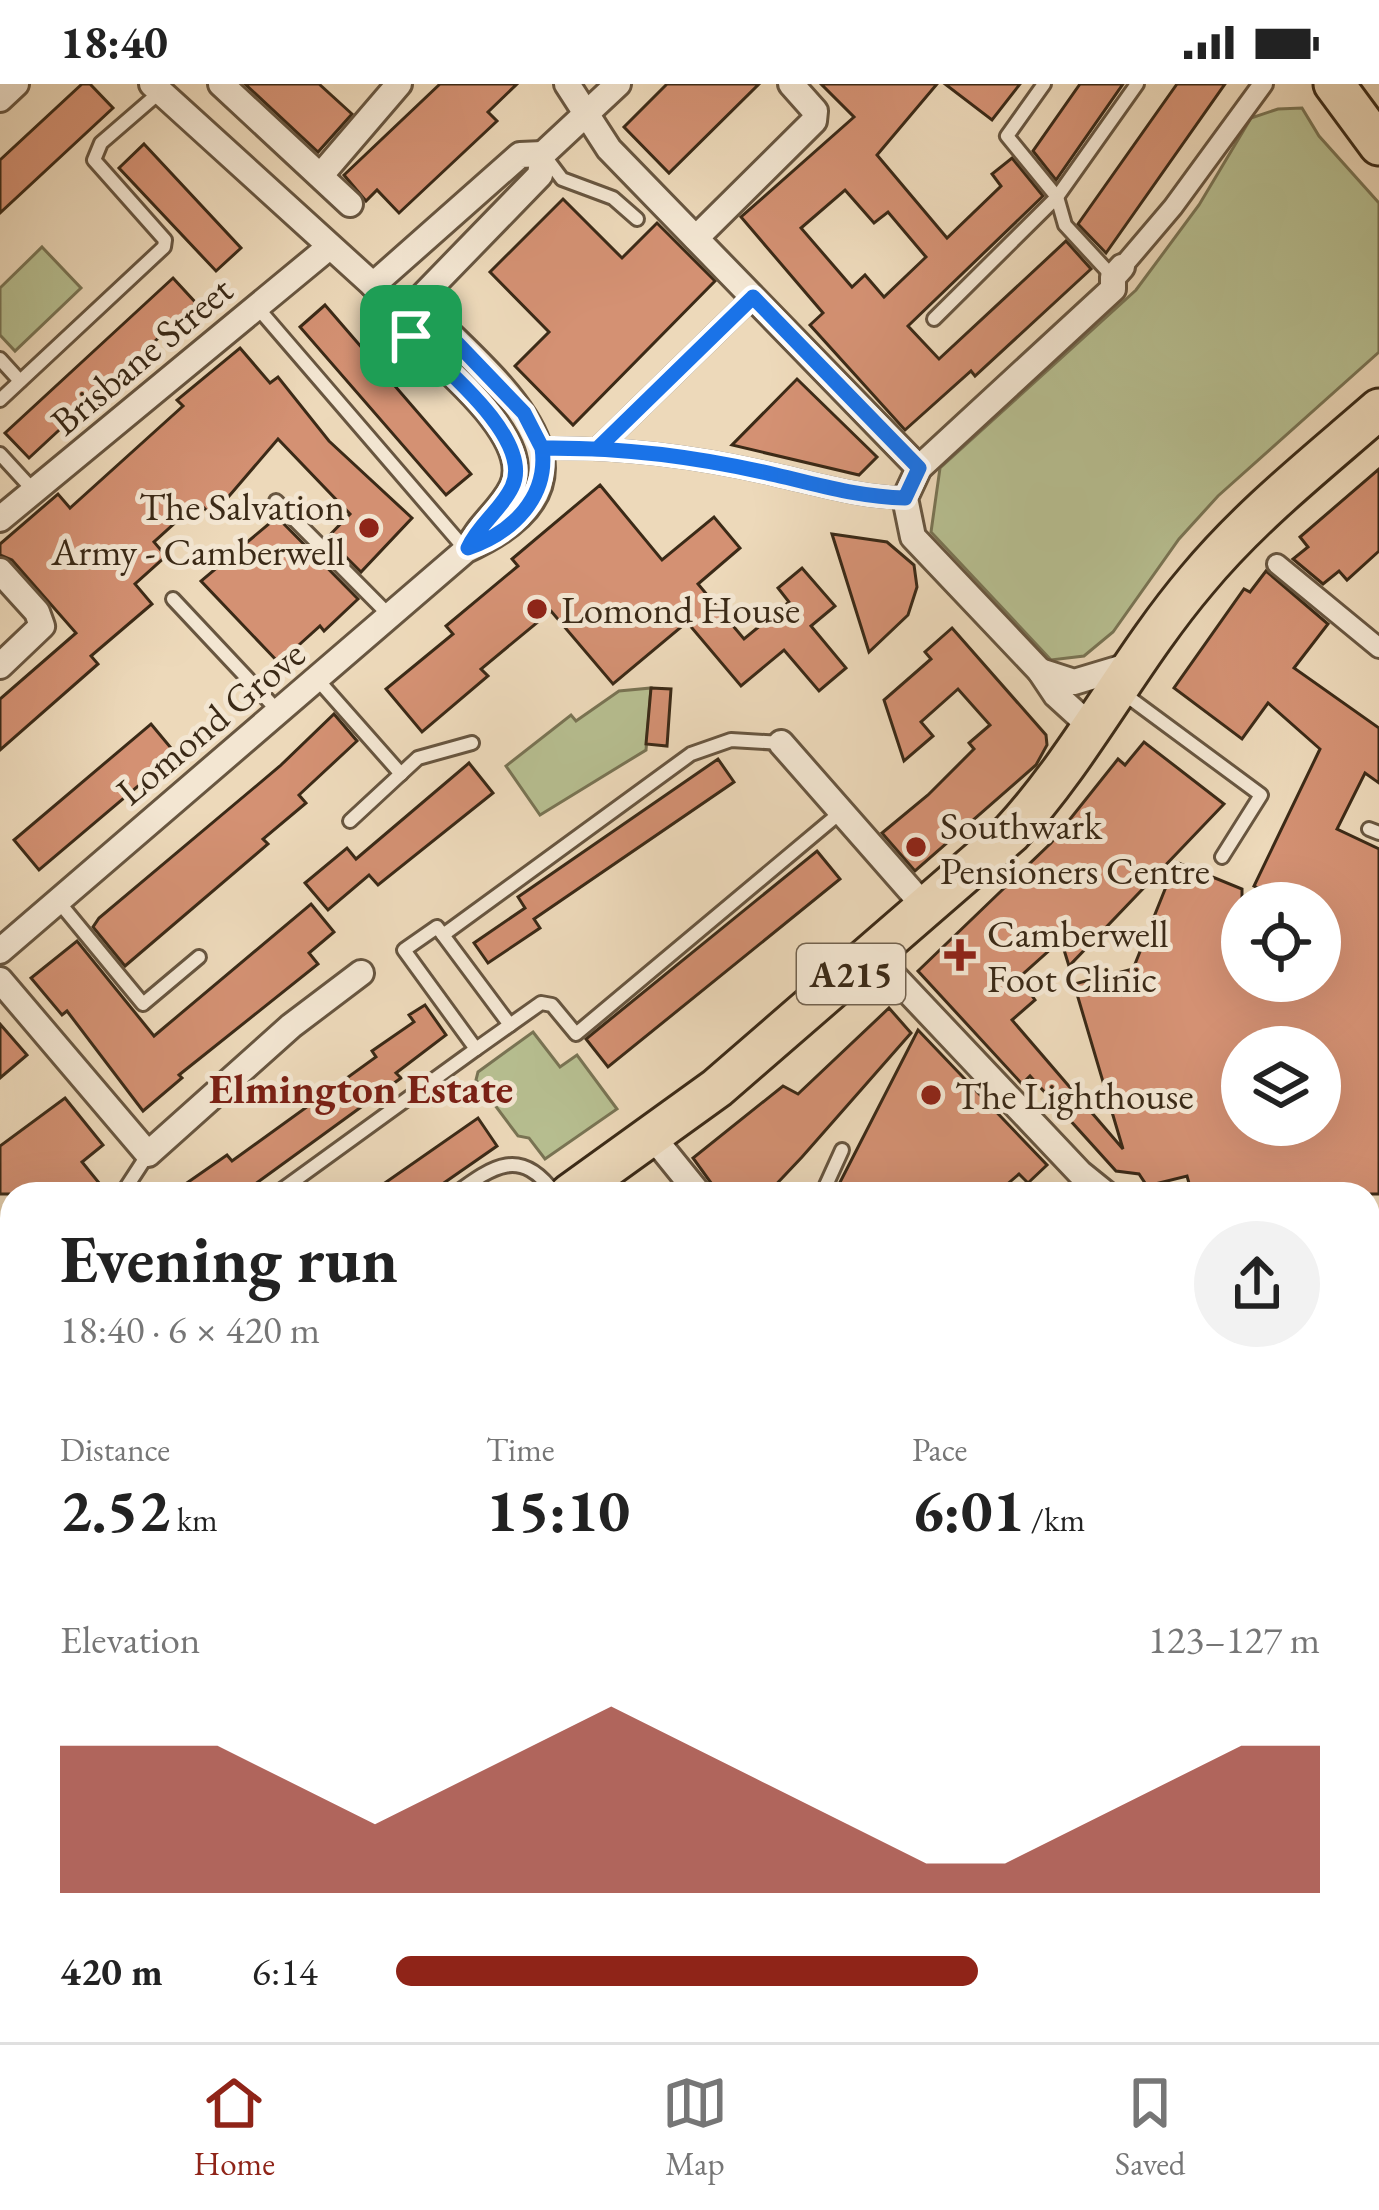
<!DOCTYPE html>
<meta charset="utf-8">
<style>
:root{--surface:#fff;--page:#f2f2f2;--text:#222;--muted:#767676;--line:#e0e0e0;--accent:#8f2418}
body{margin:0;font-family:"EB Garamond",serif;background:var(--page);color:var(--text);height:100vh;display:flex;flex-direction:column;font-size:45px;white-space:nowrap}
*{box-sizing:border-box;margin:0}
p{font-size:39px;color:var(--muted)}
.icon{flex:none;width:66px;height:66px;fill:none;stroke:currentColor;stroke-width:2;stroke-linecap:round;stroke-linejoin:round}
.map{position:relative;flex:1;overflow:hidden}
.panel{position:absolute;left:0px;top:1098px;width:1380px;height:861px;display:flex;flex-direction:column;background:var(--surface);border-radius:36px 36px 0 0;box-shadow:0 12px 48px #0002}
.panel>*{flex:none}
.fabs{position:absolute;left:1221px;top:798px;display:grid;gap:24px}
.fabs a{display:grid;place-items:center;width:120px;height:120px;border-radius:50%;background:var(--surface);box-shadow:0 12px 48px #0002;font-size:60px}
.pin{position:absolute;display:grid;place-items:center;width:102px;height:102px;color:#fff;margin:-51px;border-radius:24px;box-shadow:0 6px 18px #0006}
.round{display:grid;place-items:center;flex:none;width:126px;height:126px;border-radius:63px;background:var(--page)}
.overview{display:flex;align-items:center;justify-content:space-between;height:204px;padding:0 60px}
h1{font-size:66px;font-weight:700;line-height:90px}
.stats{display:grid;grid-template-columns:repeat(3,1fr);gap:18px;height:204px;padding:12px 60px}
.stats div{display:grid;align-content:center}
.stats b{font-size:60px;font-weight:700}
.stats small{font-size:33px;font-weight:400}
.stats p{font-size:33px}
.chart{height:336px;padding:24px 60px}
.chart p{display:flex;justify-content:space-between}
.chart svg{width:100%;height:216px;margin-top:12px;fill:var(--accent);opacity:.7}
ul{padding:0 60px;list-style:none;font-size:39px}
li{display:grid;grid-template-columns:192px 144px 1fr;align-items:center;height:90px}
li i{height:30px;border-radius:15px;background:var(--accent)}
.status{display:flex;justify-content:space-between;align-items:center;height:84px;padding:0 60px;background:var(--surface);direction:ltr}
.status svg{height:33px;fill:currentColor}
.tab-bar{display:flex;justify-content:space-around;align-items:center;height:168px;border-top:3px solid var(--line);background:var(--surface);font-size:33px;color:var(--muted)}
.tab-bar a{display:grid;justify-items:center;gap:6px}
.tab-bar .active{color:var(--accent)}
.map>svg:first-child{display:block}
</style>
<div class="status"><b>18:40</b><svg viewBox="0 0 49 12"><path d="M0 12V9h3v3zM5 12V6h3v6zM10 12V3h3v9zM15 12V0h3v12zM26 1h20v11H26zM47 4h2v5h-2z"/></svg></div>
<div class="map">
<svg width="1379" height="1958" viewBox="0 0 1379 1958">
<rect width="100%" height="100%" fill="#edd9ba"/>
<filter id="stains"><feTurbulence type="fractalNoise" baseFrequency=".00167" numOctaves="4"/><feColorMatrix values="0 0 0 0 .2 0 0 0 0 .09 0 0 0 0 .02 0 0 0 .5 -.17"/></filter>
<radialGradient id="worn" r=".72"><stop offset=".6" stop-color="#630" stop-opacity="0"/><stop offset="1" stop-color="#630" stop-opacity=".3"/></radialGradient>
<!-- green -->
<g fill="#b7bf91" stroke="#797454" stroke-width="3">
<path d="M1302 24 1319 52 1379 119V268L1218 412 1179 455 1113 548 1084 572 1051 576 931 448 940 384 1136 206 1199 121 1251 34 1278 25Z"/>
<path d="M42 163 81 204 15 267 0 251V204Z"/>
<path d="M651 604 646 666 540 731 506 682 571 631 576 637 619 607Z"/>
<path d="M533 948 560 983 577 971 617 1025 545 1075 529 1054 518 1052 476 996 478 988Z"/>
</g>
<!-- building -->
<g fill="#d49173" stroke="#3b2a17" stroke-width="3" fill-rule="evenodd">
<path d="M82 0H90L113 24 0 129V76Z"/>
<path d="M245 0H319L352 30 318 68Z"/>
<path d="M440 0H517L488 28 497 37 399 129 377 106 366 117 344 91Z"/>
<path d="M667 0H759L669 89 624 43Z"/>
<path d="M821 0H937L877 71 947 154 1001 102 992 90 1012 74 1043 112 908 242 939 275 1066 157 1091 185 975 292 971 287 905 346 810 241 823 229 741 133 854 33ZM845 106 874 139 888 128 926 173 884 213 865 191 852 203 801 144Z"/>
<path d="M945 0H1020L992 36Z"/>
<path d="M1080 0H1123L1056 96 1033 67Z"/>
<path d="M1177 0H1225L1106 169 1078 140Z"/>
<path d="M144 60 241 164 216 187 119 84Z"/>
<path d="M563 115 622 174 657 139 715 197 573 341 515 282 549 248 490 188Z"/>
<path d="M173 194 196 219 29 374 5 349Z"/>
<path d="M325 221 471 390 446 411 300 243Z"/>
<path d="M240 264 270 299 278 293 329 357 412 434 361 488 327 454 350 430 278 355 212 432 198 418 154 458 166 472 135 500 152 520 91 572 98 580 0 666V615L76 549 12 476 0 471V460L58 410 70 424 183 322 177 316Z"/>
<path d="M797 295 877 373 859 391 732 361Z"/>
<path d="M1379 385V467L1347 496 1339 487 1323 500 1293 475 1308 463 1300 453Z"/>
<path d="M600 401 662 476 714 433 740 464 698 500 744 555 789 518 778 504 802 484 835 522 811 542 846 584 819 607 784 566 741 602 687 538 613 600 551 527 481 585 488 592 422 648 386 605 453 550 446 542 518 482 512 475Z"/>
<path d="M277 433 358 515 324 547 320 542 279 579 201 497Z"/>
<path d="M832 450 887 458 914 481 917 503 908 531 869 568Z"/>
<path d="M1266 487 1328 540 1294 584 1379 644V699L1365 689 1337 745 1379 765V1110H1192L1187 1092 1147 1102 1139 1090 1116 1087 1030 992 1022 1000 918 887 1051 759 1118 675 1125 681 1144 658 1224 720 1069 882 1061 856 1022 891 1034 905 1030 909 1035 916 1012 936 1123 1065 1074 900 1133 885 1176 778 1242 805V897H1320V819H1289L1254 802 1320 665 1268 619 1242 655 1174 604 1244 505 1250 508ZM1242 963H1320V1041H1242Z"/>
<path d="M952 544 1046 651 1047 661 1036 681 915 787 882 749 928 711 974 665 969 659 990 641 958 605 921 638 933 652 904 677 884 616 931 575 925 568Z"/>
<path d="M651 604 671 605 667 662 646 660Z"/>
<path d="M334 630 357 657 299 711 306 719 263 755 268 760 125 882 93 843 99 834 280 682Z"/>
<path d="M151 640 176 670 39 786 14 756Z"/>
<path d="M718 675 734 698 534 835 540 844 488 879 474 859 525 824 518 813Z"/>
<path d="M469 679 493 709 378 801 369 791 328 826 305 799 347 764 356 775Z"/>
<path d="M817 767 840 795 608 983 586 955Z"/>
<path d="M311 820 334 848 309 869 318 880 179 991 182 994 143 1027 67 927 62 931 31 894 77 857 154 952Z"/>
<path d="M425 921 446 951 396 989 401 994 247 1106 242 1101 229 1110H171L227 1071 232 1077 376 973 372 967 414 938 409 931Z"/>
<path d="M889 924 911 949 802 1073 767 1110H719L693 1074 783 1002 798 1010Z"/>
<path d="M0 940 27 971 0 994Z"/>
<path d="M918 946 1047 1081 1028 1099 1019 1090 996 1110H834Z"/>
<path d="M65 1014 103 1061 82 1078 108 1110H0V1062Z"/>
<path d="M478 1034 497 1062 428 1110H369Z"/>
</g>
<g fill="none" stroke-linecap="round" stroke-linejoin="round">
<defs>
<g id="service">
<path d="M1044 0 1007 52 1057 113 1065 141 1113 193"/>
<path d="M544 71 562 95 613 114 637 135"/>
<path d="M256 222 466 466"/>
<path d="M934 235 1057 113 1137 0"/>
<path d="M0 275 20 297"/>
<path d="M0 316 164 163 165 156 94 76 101 59 160 8"/>
<path d="M0 370 34 407"/>
<path d="M276 417 389 531"/>
<path d="M173 515 278 627"/>
<path d="M317 595 401 690"/>
<path d="M1123 609 1261 711 1222 773"/>
<path d="M350 737 418 674 472 659"/>
<path d="M1369 745 1379 749"/>
<path d="M58 817 143 920 199 873"/>
<path d="M443 851 510 941"/>
<path d="M476 965 541 919 552 921 576 950 841 728"/>
<path d="M122 1110 148 1070"/>
<path d="M276 1110 476 965 404 866 437 843 443 851 691 670 731 656 781 659"/>
<path d="M455 1110C493 1082 521 1062 555 1110"/>
<path d="M822 1110 842 1066"/>
<path d="M0 1207 12 1198"/>
<path d="M1368 1329 1379 1326"/>
<path d="M0 1355 12 1346"/>
<path d="M1027 1947 1037 1958"/>
</g>
<g id="pedestrian">
<path d="M1122 183 1173 123 1263 0"/>
<path d="M542 364C619 363 700 373 776 391 820 401 859 413 905 414"/>
<path d="M597 365 753 213"/>
<path d="M1277 480 1379 564"/>
</g>
<g id="minor">
<path d="M152 0 405 230 411 252C442 282 535 355 512 403 501 426 479 440 468 464"/>
<path d="M221 0 350 120"/>
<path d="M567 0 609 65 919 384"/>
<path d="M0 15 16 0"/>
<path d="M321 91 399 0"/>
<path d="M696 154 814 37 815 27 791 0"/>
<path d="M373 201 520 71 543 70"/>
<path d="M405 230 540 91 543 70 618 0"/>
<path d="M0 435 328 164"/>
<path d="M0 487 37 528 42 542 0 582"/>
<path d="M1040 587 1074 598 1134 580"/>
<path d="M1090 642 1056 611 1040 587 913 453 905 414 919 384 1113 205V193L1122 183"/>
<path d="M781 659 926 824"/>
<path d="M0 867 466 466C618 397 507 306 431 232L405 230"/>
<path d="M873 870 1080 1089 1106 1110"/>
<path d="M0 896 148 1070 291 942 361 889"/>
<path d="M652 1052 699 1110"/>
<path d="M1368 1435 1379 1450"/>
<path d="M1368 1785H1379"/>
<path d="M15 1958 31 1947"/>
<path d="M135 1958 152 1947"/>
<path d="M477 1958 493 1947"/>
<path d="M1266 1958 1268 1947"/>
</g>
<path id="tertiary" d="M394 1947 404 1958"/>
<g id="primary">
<path d="M570 1110 717 1004 1011 749C1082 672 1129 576 1197 496 1250 432 1316 380 1379 325"/>
<path d="M0 1534 12 1525"/>
</g>
<path id="trunk" d="M1334 0 1379 61"/>
</defs>
<!-- service casing -->
<use href="#service" stroke="#685640" stroke-width="18"/>
<!-- pedestrian casing -->
<use href="#pedestrian" stroke="#685640" stroke-width="24"/>
<!-- minor casing -->
<use href="#minor" stroke="#685640" stroke-width="30"/>
<!-- tertiary casing -->
<use href="#tertiary" stroke="#685640" stroke-width="36"/>
<!-- primary casing -->
<use href="#primary" stroke="#3b2a17" stroke-width="45"/>
<!-- trunk casing -->
<use href="#trunk" stroke="#3b2a17" stroke-width="45"/>
<!-- service -->
<use href="#service" stroke="#f3e6d2" stroke-width="12"/>
<!-- pedestrian -->
<use href="#pedestrian" stroke="#f3e6d2" stroke-width="18"/>
<!-- minor -->
<use href="#minor" stroke="#f3e6d2" stroke-width="24"/>
<!-- tertiary -->
<use href="#tertiary" stroke="#f3e6d2" stroke-width="30"/>
<!-- primary -->
<use href="#primary" stroke="#edd9ba" stroke-width="39"/>
<!-- trunk -->
<use href="#trunk" stroke="#edd9ba" stroke-width="39"/>
<defs>
<g id="rail">
<path d="M1368 1219 1379 1216"/>
<path d="M1368 1246 1379 1244"/>
<path d="M0 1920 12 1912"/>
<path d="M0 1956 13 1947"/>
</g>
</defs>
<!-- rail casing -->
<use href="#rail" stroke="#3b2a17" stroke-width="12"/>
<!-- rail -->
<use href="#rail" stroke="#f3e6d2" stroke-width="8" stroke-dasharray="22" stroke-linecap="butt"/>
</g>
<g fill="none" stroke-linecap="round" stroke-linejoin="round">
<defs>
<path id="route" d="M411 252C442 282 535 356 512 403 501 426 479 440 468 464 512 449 549 413 542 364 619 363 700 373 776 391 820 401 859 413 905 414L919 384 753 213 597 365 542 364 524 329 431 232 405 230 411 252"/>
</defs>
<!-- route casing -->
<use href="#route" stroke="#fff" stroke-width="24"/>
<!-- route -->
<use href="#route" stroke="#1a73e8" stroke-width="15"/>
</g>
<!-- markers -->
<g fill="#8f2418" stroke="#f3e6d2" stroke-width="4.5">
<circle cx="369" cy="444" r="12"/>
<circle cx="537" cy="525" r="12"/>
<circle cx="916" cy="763" r="12"/>
<path d="M954 853h12v12h12v12h-12v12h-12v-12h-12v-12h12z"/>
<circle cx="931" cy="1011" r="12"/>
</g>
<g text-anchor="middle" stroke-width="10" stroke-linejoin="round" paint-order="stroke">
<!-- shield labels -->
<rect fill="#f3e6d2" stroke="#72624f" stroke-width="3" x="797" y="860" width="108" height="60" rx="9"/>
<g font-size="36" font-weight="bold" fill="#3b2a17">
<text x="851" y="903">A215</text>
</g>
<!-- street labels -->
<g font-size="39" fill="#3b2a17" stroke="#f3e6d2">
<text transform="translate(141 271) rotate(-40)" y="14">Brisbane Street</text>
<text transform="translate(210 638) rotate(-40)" y="14">Lomond Grove</text>
</g>
<!-- poi labels -->
<g font-size="39" fill="#3b2a17" stroke="#f3e6d2" text-anchor="start">
<text x="345" y="436" text-anchor="end">The Salvation<tspan x="345" dy="45">Army - Camberwell</tspan></text>
<text x="561" y="539">Lomond House</text>
<text x="940" y="755">Southwark<tspan x="940" dy="45">Pensioners Centre</tspan></text>
<text x="987" y="863">Camberwell<tspan x="987" dy="45">Foot Clinic</tspan></text>
<text x="955" y="1025">The Lighthouse</text>
</g>
<!-- neighbourhood labels -->
<g font-size="42" font-weight="bold" fill="#7a1f14" stroke="#f3e6d2">
<text x="361" y="1019">Elmington Estate</text>
</g>
</g>
<rect width="100%" height="100%" filter="url(#stains)"/>
<rect width="100%" height="100%" fill="url(#worn)"/>
</svg>
<div class="fabs">
<a><svg class="icon" aria-label="locate" viewBox="0 0 24 24"><circle cx="12" cy="12" r="6"/><path d="M12 2v4M12 18v4M2 12h4M18 12h4"/></svg></a>
<a><svg class="icon" aria-label="layers" viewBox="0 0 24 24"><path d="M12 4l9 5-9 5-9-5zM3 14l9 5 9-5"/></svg></a>
</div>
<div class="pin" style="left:411px;top:252px;background:#1e9e55"><svg class="icon" aria-label="arrive" viewBox="0 0 24 24"><path d="M6 21V4h12l-3 4 3 4H6"/></svg></div>
<section class="panel">
<div class="overview"><div><h1>Evening run</h1><p>18:40 · 6 × 420 m</p></div><a class="round"><svg class="icon" aria-label="share" viewBox="0 0 24 24"><path d="M12 15V3M7 8l5-5 5 5M5 13v7h14v-7"/></svg></a></div>
<div class="stats">
<div><p>Distance</p><b>2.52<small> km</small></b></div>
<div><p>Time</p><b>15:10</b></div>
<div><p>Pace</p><b>6:01<small> /km</small></b></div>
</div>
<div class="chart"><p><span>Elevation</span>123–127 m</p>
<svg viewBox="0 0 160 44" preserveAspectRatio="none"><path d="M0 44V14L10 14L20 14L30 22L40 30L50 22L60 14L70 6L80 14L90 22L100 30L110 38L120 38L130 30L140 22L150 14L160 14V44z"/></svg>
</div>
<ul>
<li><b>420 m</b>6:14<i style="width:63%"></i></li>
</ul>
</section>
</div>
<nav class="tab-bar">
<a class="active"><svg class="icon" aria-label="home" viewBox="0 0 24 24"><path d="M3 11l9-7 9 7M6 9v11h12V9"/></svg>Home</a>
<a><svg class="icon" aria-label="map" viewBox="0 0 24 24"><path d="M3 6l6-2 6 2 6-2v14l-6 2-6-2-6 2zM9 4v14M15 6v14"/></svg>Map</a>
<a><svg class="icon" aria-label="saved" viewBox="0 0 24 24"><path d="M7 4h10v16l-5-4-5 4z"/></svg>Saved</a>
</nav>
